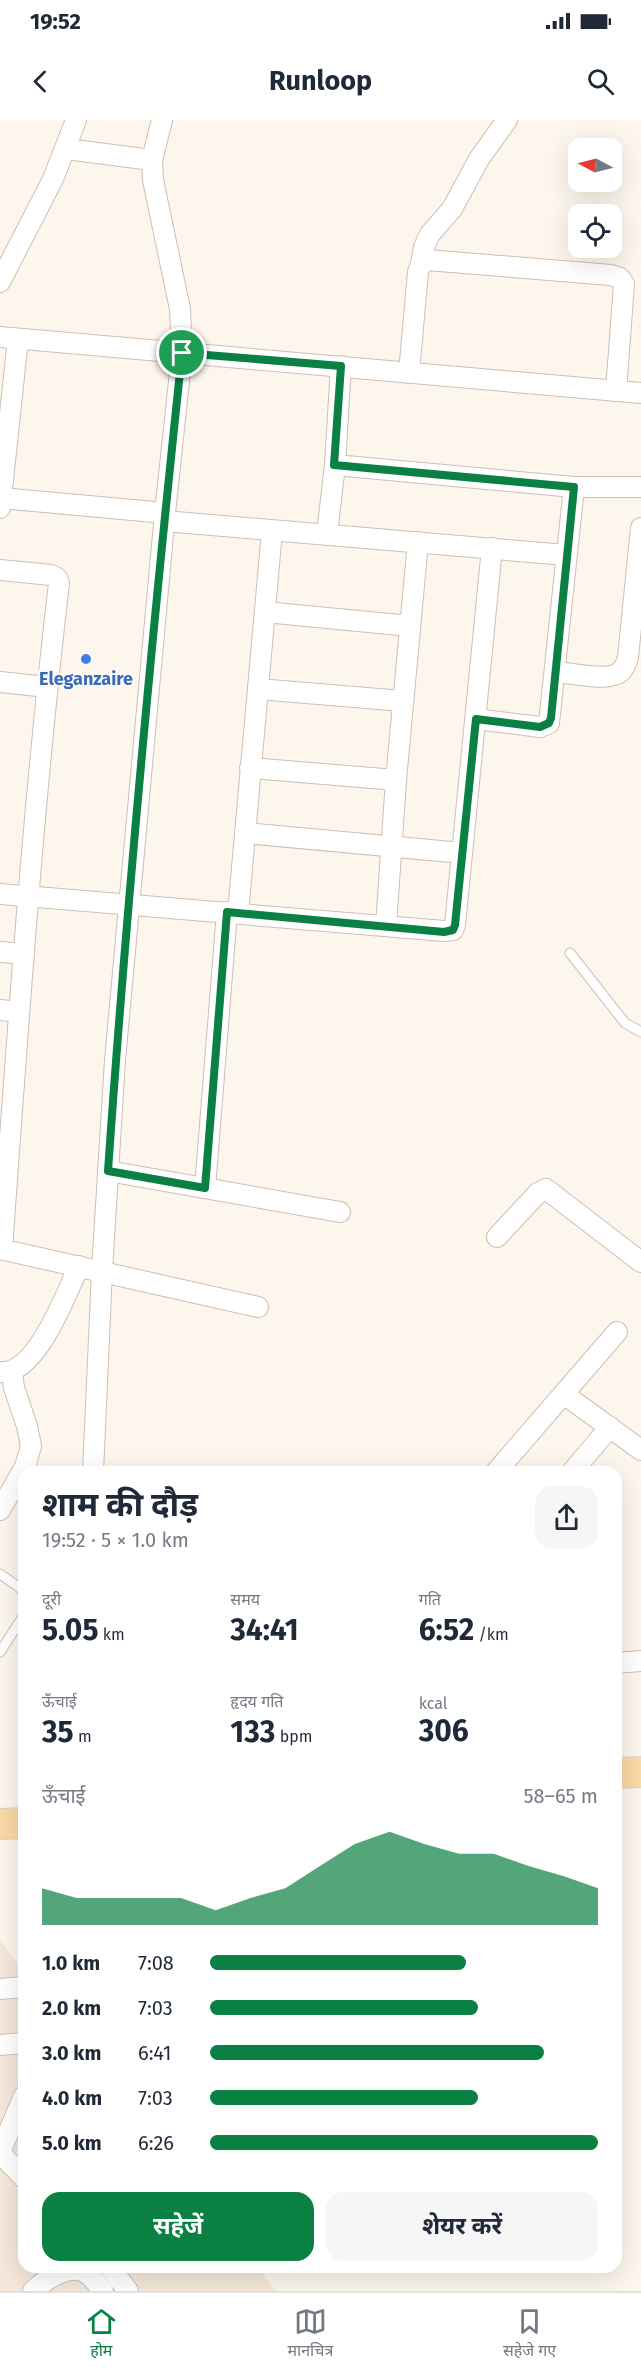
<!DOCTYPE html>
<html lang="hi">
<meta charset="utf-8">
<style>
:root{--surface:#fff;--page:#f6f6f7;--text:#1f2937;--muted:#747a83;--line:#e0e1e3;--accent:#0b8043}
body{margin:0;font-family:"Fira Sans","Noto Sans Devanagari",sans-serif;background:var(--page);color:var(--text);height:100vh;display:flex;flex-direction:column;font-size:22px;white-space:nowrap}
*{box-sizing:border-box;margin:0}
p{font-size:20px;color:var(--muted)}
.icon{flex:none;width:33px;height:33px;fill:none;stroke:currentColor;stroke-width:2;stroke-linecap:round;stroke-linejoin:round}
.map{position:relative;flex:1;overflow:hidden}
.panel{position:absolute;left:18px;top:1346px;width:604px;height:807px;display:flex;flex-direction:column;background:var(--surface);border-radius:18px;box-shadow:0 6px 24px #0002}
.panel>*{flex:none}
.needle{width:39px;rotate:277deg}
.fabs{position:absolute;left:568px;top:18px;display:grid;gap:12px}
.fabs a{display:grid;place-items:center;width:54px;height:54px;border-radius:12px;background:var(--surface);box-shadow:0 6px 24px #0002;font-size:30px}
.pin{position:absolute;display:grid;place-items:center;width:51px;height:51px;color:#fff;margin:-26px;border:3px solid #fff;border-radius:50%;box-shadow:0 2px 6px #0007}
.round{display:grid;place-items:center;flex:none;width:63px;height:63px;border-radius:18px;background:var(--page)}
.overview{display:flex;align-items:center;justify-content:space-between;height:102px;padding:0 24px}
h1{font-size:33px;font-weight:700;line-height:45px}
.metrics{display:grid;grid-template-columns:repeat(3,1fr);gap:9px;height:102px;padding:6px 24px}
.metrics div{display:grid;align-content:center}
.metrics b{font-size:30px;font-weight:700}
.metrics small{font-size:16px;font-weight:400}
.metrics p{font-size:16px}
.chart{height:168px;padding:12px 24px}
.chart p{display:flex;justify-content:space-between}
.chart svg{width:100%;height:108px;margin-top:6px;fill:var(--accent);opacity:.7}
.cta{display:flex;gap:12px;margin-top:auto;padding:12px 24px}
.cta a{flex:1;height:69px;border-radius:18px;background:var(--accent);color:#fff;font-size:24px;font-weight:700;line-height:69px;text-align:center}
.cta a+a{background:var(--page);color:var(--text)}
ul{padding:0 24px;list-style:none;font-size:20px}
li{display:grid;grid-template-columns:96px 72px 1fr;align-items:center;height:45px}
li i{height:15px;border-radius:8px;background:var(--accent)}
.status{display:flex;justify-content:space-between;align-items:center;height:42px;padding:0 30px;background:var(--surface);direction:ltr}
.status svg{height:16px;fill:currentColor}
header{display:flex;justify-content:space-between;align-items:center;height:78px;padding:0 24px;background:var(--surface);font-size:27px;font-weight:700}
.dock{display:flex;justify-content:space-around;align-items:center;height:84px;border-top:2px solid var(--line);background:var(--surface);font-size:16px;color:var(--muted)}
.dock a{display:grid;justify-items:center;gap:3px}
.dock .on{color:var(--accent)}
.map>svg:first-child{display:block}
</style>
<div class="status"><b>19:52</b><svg viewBox="0 0 49 12"><path d="M0 12V9h3v3zM5 12V6h3v6zM10 12V3h3v9zM15 12V0h3v12zM26 1h20v11H26zM47 4h2v5h-2z"/></svg></div>
<header><svg class="icon" aria-label="back" viewBox="0 0 24 24"><path d="M15 5l-7 7 7 7"/></svg>Runloop<svg class="icon" aria-label="search" viewBox="0 0 24 24"><circle cx="10" cy="10" r="6"/><path d="M15 15l6 6"/></svg></header>
<div class="map">
<svg width="641" height="2171" viewBox="0 0 641 2171">
<rect width="100%" height="100%" fill="#fdf6ec"/>
<!-- residential -->
<path fill="#f5e8da" d="M0 1820 24 1851V2146L257 2147 276 2171H0Z"/>
<g fill="none" stroke-linecap="round" stroke-linejoin="round">
<defs>
<g id="lane">
<path d="M570 833 625 903 641 912"/>
<path d="M0 1454 20 1468 24 1474"/>
<path d="M0 1532 24 1495"/>
</g>
<g id="street">
<path d="M66 29 152 40"/>
<path d="M421 144 424 127 430 114 452 89 479 39 507 0"/>
<path d="M0 162 53 59 76 0"/>
<path d="M0 217 641 273"/>
<path d="M409 253 418 152 421 144 427 140 611 155 620 158 624 164 616 271"/>
<path d="M335 345 574 367H641"/>
<path d="M1 378 165 393"/>
<path d="M0 388 18 219"/>
<path d="M164 401 566 435"/>
<path d="M327 414 335 345 341 246"/>
<path d="M0 450 51 455 57 458 59 463C33 685 18 907 2 1129"/>
<path d="M265 492 410 506"/>
<path d="M556 552C571 553 601 560 614 555 623 553 626 545 628 537L641 408"/>
<path d="M0 562 47 567"/>
<path d="M258 569 403 581"/>
<path d="M476 599 540 607 549 603 574 367"/>
<path d="M250 648 396 660"/>
<path d="M245 713 462 733"/>
<path d="M0 774 444 811 453 810 455 805 492 428"/>
<path d="M238 793 272 411"/>
<path d="M386 806 396 660 418 422"/>
<path d="M0 832 24 834"/>
<path d="M0 890 19 892"/>
<path d="M108 1051 340 1092"/>
<path d="M205 1068 227 792"/>
<path d="M497 1117 538 1073 546 1069 641 1142"/>
<path d="M0 1129 258 1187"/>
<path d="M0 1252C36 1256 66 1174 79 1146"/>
<path d="M565 1275 641 1330"/>
<path d="M93 1352 102 1151 115 940 165 393 182 233 180 189 153 60 152 40 162 0"/>
<path d="M496 1352 617 1212"/>
<path d="M572 1352 610 1307"/>
<path d="M0 1390 25 1347 31 1326 27 1306 14 1268 12 1252"/>
<path d="M616 1543 641 1541"/>
<path d="M0 1869 24 1867"/>
<path d="M0 1925 24 1923"/>
<path d="M0 2032 24 1976"/>
<path d="M0 2033 24 2058"/>
<path d="M109 2146 128 2171"/>
<path d="M33 2171C44 2160 71 2143 86 2153 93 2157 98 2165 103 2171"/>
</g>
<g id="primary">
<path d="M616 1653 641 1652"/>
<path d="M0 1704 24 1703"/>
</g>
</defs>
<!-- lane casing -->
<use href="#lane" stroke="#d1beb0" stroke-width="11"/>
<!-- street casing -->
<use href="#street" stroke="#d1beb0" stroke-width="22"/>
<!-- primary casing -->
<use href="#primary" stroke="#dad1cd" stroke-width="32"/>
<!-- lane -->
<use href="#lane" stroke="#fff" stroke-width="9"/>
<!-- street -->
<use href="#street" stroke="#fff" stroke-width="20"/>
<!-- primary -->
<use href="#primary" stroke="#fbd9a5" stroke-width="30"/>
</g>
<g fill="none" stroke-linecap="round" stroke-linejoin="round">
<defs>
<path id="route" d="M182 233 341 246 334 345 574 367 551 598 549 603 540 607 476 599 455 805 453 810 444 812 227 792 205 1068 108 1051C127 778 153 505 182 233Z"/>
</defs>
<!-- route casing -->
<use href="#route" stroke="#fff" stroke-width="12"/>
<!-- route -->
<use href="#route" stroke="#0b8043" stroke-width="8"/>
</g>
<!-- markers -->
<circle fill="#3f7fe0" stroke="#fffaf3" stroke-width="2" cx="86" cy="539" r="6"/>
<g text-anchor="middle" stroke-width="4.5" stroke-linejoin="round" paint-order="stroke">
<!-- shop labels -->
<g font-size="18" font-weight="bold" fill="#366cbe" stroke="#fffaf3">
<text x="86" y="565">Eleganzaire</text>
</g>
</g>
</svg>
<div class="fabs">
<a><svg class="needle" viewBox="-14 -14 28 28"><path d="M0-13l5 13h-10z" fill="#e53935"/><path d="M0 13l5-13h-10z" fill="#747a83"/></svg></a>
<a><svg class="icon" aria-label="locate" viewBox="0 0 24 24"><circle cx="12" cy="12" r="6"/><path d="M12 2v4M12 18v4M2 12h4M18 12h4"/></svg></a>
</div>
<div class="pin" style="left:182px;top:233px;background:#1e9e55"><svg class="icon" aria-label="arrive" viewBox="0 0 24 24"><path d="M6 21V4h12l-3 4 3 4H6"/></svg></div>
<section class="panel">
<div class="overview"><div><h1>शाम की दौड़</h1><p>19:52 · 5 × 1.0 km</p></div><a class="round"><svg class="icon" aria-label="share" viewBox="0 0 24 24"><path d="M12 15V3M7 8l5-5 5 5M5 13v7h14v-7"/></svg></a></div>
<div class="metrics">
<div><p>दूरी</p><b>5.05<small> km</small></b></div>
<div><p>समय</p><b>34:41</b></div>
<div><p>गति</p><b>6:52<small> /km</small></b></div>
</div>
<div class="metrics">
<div><p>ऊँचाई</p><b>35<small> m</small></b></div>
<div><p>हृदय गति</p><b>133<small> bpm</small></b></div>
<div><p>kcal</p><b>306</b></div>
</div>
<div class="chart"><p><span>ऊँचाई</span>58–65 m</p>
<svg viewBox="0 0 160 44" preserveAspectRatio="none"><path d="M0 44V29L10 33L20 33L30 33L40 33L50 38L60 33L70 29L80 20L90 11L100 6L110 11L120 15L130 15L140 20L150 24L160 29V44z"/></svg>
</div>
<ul>
<li><b>1.0 km</b>7:08<i style="width:66%"></i></li>
<li><b>2.0 km</b>7:03<i style="width:69%"></i></li>
<li><b>3.0 km</b>6:41<i style="width:86%"></i></li>
<li><b>4.0 km</b>7:03<i style="width:69%"></i></li>
<li><b>5.0 km</b>6:26<i style="width:100%"></i></li>
</ul>
<div class="cta"><a>सहेजें</a><a>शेयर करें</a></div>
</section>
</div>
<nav class="dock">
<a class="on"><svg class="icon" aria-label="home" viewBox="0 0 24 24"><path d="M3 11l9-7 9 7M6 9v11h12V9"/></svg>होम</a>
<a><svg class="icon" aria-label="map" viewBox="0 0 24 24"><path d="M3 6l6-2 6 2 6-2v14l-6 2-6-2-6 2zM9 4v14M15 6v14"/></svg>मानचित्र</a>
<a><svg class="icon" aria-label="saved" viewBox="0 0 24 24"><path d="M7 4h10v16l-5-4-5 4z"/></svg>सहेजे गए</a>
</nav>
